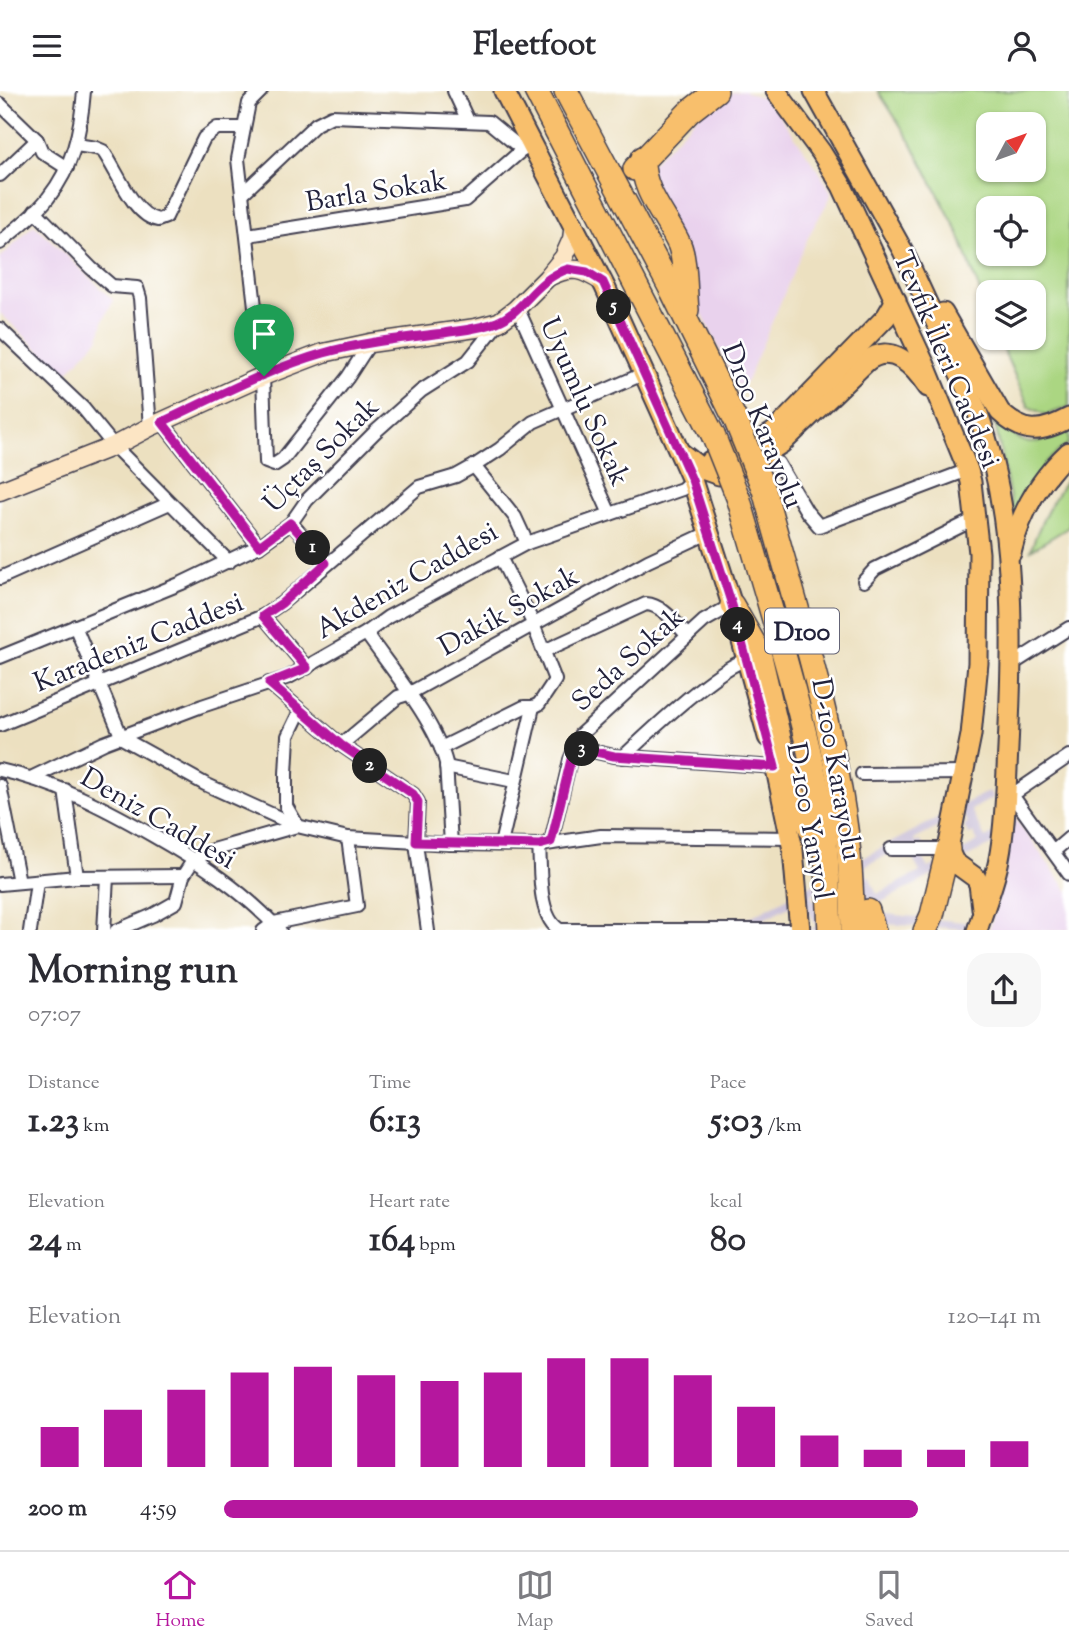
<!DOCTYPE html>
<meta charset="utf-8">
<style>
:root{--surface:#fff;--page:#f7f7f7;--text:#2b2b33;--muted:#7c7c81;--line:#e1e1e2;--accent:#b5179e}
body{margin:0;font-family:"Sorts Mill Goudy",serif;background:var(--page);color:var(--text);height:100vh;display:flex;flex-direction:column;font-size:26px;white-space:nowrap}
*{box-sizing:border-box;margin:0}
p{font-size:23px;color:var(--muted)}
.icon{flex:none;width:38px;height:38px;fill:none;stroke:currentColor;stroke-width:2;stroke-linecap:round;stroke-linejoin:round}
.map{position:relative;height:839px;overflow:hidden}
.drawer{display:flex;flex-direction:column;background:var(--surface);flex:1}
.drawer>*{flex:none}
.needle{width:46px;rotate:49deg}
.controls{position:absolute;left:976px;top:21px;display:grid;gap:14px}
.controls a{display:grid;place-items:center;width:70px;height:70px;border-radius:14px;background:var(--surface);box-shadow:0 2px 5px #0004;font-size:35px}
.pin{position:absolute;display:grid;place-items:center;width:60px;height:60px;color:#fff;margin:-72px -30px;border-radius:50% 50% 50% 0;rotate:-45deg;box-shadow:0 0 7px #0007}
.pin .icon{rotate:45deg}
.km{position:absolute;width:35px;height:35px;margin:-18px;border-radius:50%;background:#222;color:#fff;font-size:19px;line-height:35px;text-align:center}
.round{display:grid;place-items:center;flex:none;width:74px;height:74px;border-radius:21px;background:var(--page)}
.head{display:flex;align-items:center;justify-content:space-between;height:119px;padding:0 28px}
h1{font-size:38px;font-weight:700;line-height:52px}
.stats{display:grid;grid-template-columns:repeat(3,1fr);gap:10px;height:119px;padding:7px 28px}
.stats div{display:grid;align-content:center}
.stats b{font-size:35px;font-weight:700}
.stats small{font-size:19px;font-weight:400}
.stats p{font-size:19px}
.chart{height:196px;padding:14px 28px}
.chart p{display:flex;justify-content:space-between}
.chart svg{width:100%;height:126px;margin-top:7px;stroke:var(--accent);stroke-width:6}
ul{padding:0 28px;list-style:none;font-size:23px}
li{display:grid;grid-template-columns:112px 84px 1fr;align-items:center;height:52px}
li i{height:18px;border-radius:9px;background:var(--accent)}
header{display:flex;justify-content:space-between;align-items:center;height:91px;padding:0 28px;background:var(--surface);font-size:32px;font-weight:700}
.dock{display:flex;justify-content:space-around;align-items:center;height:98px;border-top:2px solid var(--line);background:var(--surface);font-size:19px;color:var(--muted)}
.dock a{display:grid;justify-items:center;gap:4px}
.dock .active{color:var(--accent)}
.map>svg:first-child{display:block}
</style>
<header><svg class="icon" aria-label="menu" viewBox="0 0 24 24"><path d="M4 6h16M4 12h16M4 18h16"/></svg>Fleetfoot<svg class="icon" aria-label="person" viewBox="0 0 24 24"><circle cx="12" cy="8" r="4"/><path d="M4 21q1-7 8-7t8 7"/></svg></header>
<div class="map">
<svg width="1069" height="840" viewBox="0 0 1069 840">
<rect width="100%" height="100%" fill="#fff"/>
<filter id="ink" filterUnits="userSpaceOnUse"><feTurbulence type="fractalNoise" baseFrequency=".0143" numOctaves="2"/><feDisplacementMap in="SourceGraphic" scale="14" xChannelSelector="R" yChannelSelector="G"/><feConvolveMatrix kernelMatrix="1 2 1 2 8 2 1 2 1" color-interpolation-filters="sRGB"/></filter>
<filter id="wash" filterUnits="userSpaceOnUse"><feTurbulence type="fractalNoise" baseFrequency=".00686" numOctaves="4" result="noise"/><feDisplacementMap in="SourceGraphic" scale="28" xChannelSelector="R" yChannelSelector="G"/><feGaussianBlur stdDeviation="1.57" result="paint"/><feColorMatrix in="noise" values="0 0 0 0 0 0 0 0 0 0 0 0 0 0 0 0 0 1.4 0 .05"/><feComposite in="paint" operator="in"/></filter>
<g filter="url(#wash)">
<rect width="100%" height="100%" fill="#ece0c0"/>
<!-- built -->
<g fill="#e9d2ed">
<path d="M744 0 764 8 778 22 819 80 831 101 830 107 809 144 747 290 737 295 637 87 704 19 734 1Z"/>
<path d="M34 133 113 209 103 230 99 247 65 284 0 222V167Z"/>
<path d="M1011 722 1069 801V839L989 840 1007 775Z"/>
</g>
<!-- industrial -->
<path fill="#c9bfd7" fill-rule="evenodd" d="M989 700 993 707 971 719 985 747 1009 735 1012 743 866 819 867 821 973 832 980 839 867 832 857 823 826 839H809L817 835 802 808 751 835 724 840ZM963 723 968 732 964 736 970 744 973 742 978 751 929 777 918 759 923 753 919 750 915 752 914 749ZM905 754 920 781 877 803 869 785 867 786 866 783 865 775ZM851 783 857 814 825 830 811 804Z"/>
<!-- green -->
<g fill="#abd682" stroke="#667c5e" stroke-width="2" fill-rule="evenodd">
<path d="M878 0H1069V316L1046 324 1029 316 998 247H1034V201H989V226L959 143 911 51ZM989 33H1034V79H989ZM989 117H1034V163H989Z"/>
<path d="M994 327C1030 358 1026 358 1069 338V352L1046 371 1014 427Z"/>
<path d="M1069 385V436L1031 459C1039 432 1053 408 1069 385Z"/>
</g>
</g>
<g filter="url(#ink)">
<g fill="none" stroke-linecap="round" stroke-linejoin="round">
<defs>
<g id="street">
<path d="M261 0 249 12 238 68 263 285 266 371 274 374 283 368 348 286 370 252"/>
<path d="M454 0 468 30"/>
<path d="M0 13 37 49 42 61 67 77"/>
<path d="M76 54 96 57 103 60C117 79 133 125 158 129L166 126 204 47 217 37H244"/>
<path d="M0 84 37 49"/>
<path d="M243 102 316 33 332 25 489 31 523 59"/>
<path d="M35 120 91 177 112 195 137 197 140 207 150 336"/>
<path d="M248 144 465 109 529 53"/>
<path d="M0 152C15 138 35 124 48 107 73 76 81 39 84 0"/>
<path d="M517 216 610 423"/>
<path d="M0 238 83 317 114 355 229 471"/>
<path d="M162 331 259 455"/>
<path d="M778 372 807 421 819 435 968 379"/>
<path d="M474 375 515 426 527 452"/>
<path d="M291 432 326 472"/>
<path d="M500 466 531 528 555 589 539 613 533 616 501 753"/>
<path d="M0 487 170 412"/>
<path d="M864 490 875 478 975 428"/>
<path d="M263 525 307 577"/>
<path d="M75 535 122 647 205 693 297 735"/>
<path d="M366 542C391 578 435 630 446 672L451 753"/>
<path d="M544 560 646 513C663 514 676 533 688 545"/>
<path d="M0 566 182 492 259 455 291 432 307 409 375 341 421 300 468 270 499 231"/>
<path d="M1011 574 1069 537"/>
<path d="M269 592 341 654 413 703 418 711 416 752 428 840"/>
<path d="M0 634 263 525 282 512 419 396 456 385 474 375 500 358 533 331 643 283"/>
<path d="M341 654 398 606 408 603 648 470 708 442"/>
<path d="M574 656 614 665 775 676"/>
<path d="M441 657 524 616H533"/>
<path d="M623 666C644 646 723 571 748 569"/>
<path d="M446 676 514 690"/>
<path d="M0 679C55 691 103 716 152 744 198 770 244 800 280 840"/>
<path d="M862 683 964 682"/>
<path d="M33 686 104 652 202 615 289 586 366 542 388 526 527 452 682 398 692 389"/>
<path d="M1008 694 1012 704 1069 783"/>
<path d="M0 695 19 791"/>
<path d="M65 699 77 786"/>
<path d="M1012 704 1069 665"/>
<path d="M297 734 286 715V683L288 645 300 620"/>
<path d="M551 751 570 669 580 644 704 530 732 514"/>
<path d="M539 754C541 777 537 826 560 839H800"/>
<path d="M891 758H948"/>
<path d="M1054 760 1069 747"/>
<path d="M0 793 77 786 183 785"/>
<path d="M30 840 37 791"/>
<path d="M104 840 107 786"/>
<path d="M116 840 153 824 176 811 183 785 194 768 213 759 297 735 348 747 451 753 539 754 601 745 791 747"/>
<path d="M263 840 274 832 357 815 348 747"/>
</g>
<g id="secondary">
<path d="M550 185C573 174 582 178 603 191"/>
<path d="M0 400 114 355 150 336 263 285 323 262 370 252 476 237 499 231 515 219 547 187 564 166 572 148 574 133"/>
</g>
<g id="primary">
<path d="M504 0 605 196 692 389 732 514 768 646"/>
<path d="M776 0 821 61 842 95 925 274 968 379 971 391 979 462 978 572 971 644 948 758 954 771 976 787 979 793 982 817"/>
<path d="M814 0 903 160 977 320C1017 426 1013 545 1008 657 1006 693 1006 732 999 768 995 792 984 816 977 840"/>
<path d="M943 222 1000 321C1024 344 1041 342 1069 327"/>
<path d="M681 362 702 378 719 384 760 366 782 352 866 271C891 250 914 275 928 296"/>
<path d="M710 370 763 348 774 341 886 226 896 209"/>
<path d="M1011 462C1020 422 1039 389 1069 361"/>
<path d="M776 678 793 759 800 840"/>
</g>
<g id="highway">
<path d="M536 0 713 344"/>
<path d="M566 0 672 200 736 330"/>
<path d="M643 67C641 99 666 125 679 153 686 169 685 201 687 219"/>
<path d="M635 78 689 21 716 0"/>
<path d="M764 399C794 510 831 623 846 738 851 771 852 806 853 840"/>
<path d="M739 409C768 510 800 609 820 712 827 754 828 797 830 840"/>
<path d="M732 514 759 561 791 698 818 752"/>
<path d="M868 820 874 840"/>
<path d="M925 840 932 824 948 758"/>
</g>
</defs>
<!-- street casing -->
<use href="#street" stroke="#403e4f" stroke-width="16"/>
<!-- secondary casing -->
<use href="#secondary" stroke="#403e4f" stroke-width="21"/>
<!-- primary casing -->
<use href="#primary" stroke="#403e4f" stroke-width="23"/>
<!-- highway casing -->
<use href="#highway" stroke="#403e4f" stroke-width="26"/>
<!-- street -->
<use href="#street" stroke="#fff" stroke-width="12"/>
<!-- secondary -->
<use href="#secondary" stroke="#fce5c4" stroke-width="18"/>
<!-- primary -->
<use href="#primary" stroke="#f8bf6c" stroke-width="19"/>
<!-- highway -->
<use href="#highway" stroke="#f8bf6c" stroke-width="23"/>
<defs>
<g id="highway-bridge">
<path d="M736 330 764 399"/>
<path d="M713 344 739 409"/>
</g>
</defs>
<!-- highway-bridge casing -->
<use href="#highway-bridge" stroke="#403e4f" stroke-width="26" stroke-linecap="butt"/>
<!-- highway-bridge -->
<use href="#highway-bridge" stroke="#f8bf6c" stroke-width="23"/>
</g>
</g>
<g fill="none" stroke-linecap="round" stroke-linejoin="round" filter="url(#ink)">
<defs>
<path id="route" d="M568 178 587 181 603 191 692 389 732 514 775 676 614 665 574 656 551 751 539 754 416 751 418 711 413 703 341 654 269 592 307 577 263 525 282 512 326 472 290 432 259 455 162 331C214 307 268 278 324 262 363 251 404 247 444 242 462 239 480 238 497 231 524 221 534 189 568 178Z"/>
</defs>
<!-- route casing -->
<use href="#route" stroke="#fff" stroke-width="14"/>
<!-- route -->
<use href="#route" stroke="#b5179e" stroke-width="9"/>
</g>
<g text-anchor="middle" stroke-width="5" stroke-linejoin="round" paint-order="stroke">
<!-- shield labels -->
<rect fill="#fff" stroke="#646476" stroke-width="2" x="765" y="517.5" width="74" height="45" rx="5"/>
<g font-size="26" font-weight="bold" fill="#22223b">
<text x="802" y="549">D100</text>
</g>
<!-- street labels -->
<g font-size="28" fill="#22223b" stroke="#fff">
<text transform="translate(376 99) rotate(-9)" y="10">Barla Sokak</text>
<text transform="translate(948 268) rotate(67)" y="10">Tevfik İleri Caddesi</text>
<text transform="translate(586 310) rotate(66)" y="10">Uyumlu Sokak</text>
<text transform="translate(764 334) rotate(68)" y="10">D100 Karayolu</text>
<text transform="translate(320 363) rotate(-45)" y="10">Üçtaş Sokak</text>
<text transform="translate(406 488) rotate(-30)" y="10">Akdeniz Caddesi</text>
<text transform="translate(508 519) rotate(-29)" y="10">Dakik Sokak</text>
<text transform="translate(138 550) rotate(-22)" y="10">Karadeniz Caddesi</text>
<text transform="translate(627 567) rotate(-42)" y="10">Seda Sokak</text>
<text transform="translate(838 678) rotate(80)" y="10">D-100 Karayolu</text>
<text transform="translate(159 726) rotate(30)" y="10">Deniz Caddesi</text>
<text transform="translate(811 730) rotate(80)" y="10">D-100 Yanyol</text>
</g>
</g>
</svg>
<div class="controls">
<a><svg class="needle" viewBox="-14 -14 28 28"><path d="M0-13l5 13h-10z" fill="#e53935"/><path d="M0 13l5-13h-10z" fill="#7c7c81"/></svg></a>
<a><svg class="icon" aria-label="locate" viewBox="0 0 24 24"><circle cx="12" cy="12" r="6"/><path d="M12 2v4M12 18v4M2 12h4M18 12h4"/></svg></a>
<a><svg class="icon" aria-label="layers" viewBox="0 0 24 24"><path d="M12 4l9 5-9 5-9-5zM3 14l9 5 9-5"/></svg></a>
</div>
<div class="pin" style="left:264px;top:285px;background:#1e9e55"><svg class="icon" aria-label="arrive" viewBox="0 0 24 24"><path d="M6 21V4h12l-3 4 3 4H6"/></svg></div>
<b class="km" style="left:313px;top:457px">1</b>
<b class="km" style="left:370px;top:675px">2</b>
<b class="km" style="left:582px;top:658px">3</b>
<b class="km" style="left:738px;top:534px">4</b>
<b class="km" style="left:614px;top:216px">5</b>
</div>
<section class="drawer">
<div class="head"><div><h1>Morning run</h1><p>07:07</p></div><a class="round"><svg class="icon" aria-label="share" viewBox="0 0 24 24"><path d="M12 15V3M7 8l5-5 5 5M5 13v7h14v-7"/></svg></a></div>
<div class="stats">
<div><p>Distance</p><b>1.23<small> km</small></b></div>
<div><p>Time</p><b>6:13</b></div>
<div><p>Pace</p><b>5:03<small> /km</small></b></div>
</div>
<div class="stats">
<div><p>Elevation</p><b>24<small> m</small></b></div>
<div><p>Heart rate</p><b>164<small> bpm</small></b></div>
<div><p>kcal</p><b>80</b></div>
</div>
<div class="chart"><p><span>Elevation</span>120–141 m</p>
<svg viewBox="0 0 160 44" preserveAspectRatio="none"><path d="M5 44V30M15 44V24M25 44V17M35 44V11M45 44V9M55 44V12M65 44V14M75 44V11M85 44V6M95 44V6M105 44V12M115 44V23M125 44V33M135 44V38M145 44V38M155 44V35"/></svg>
</div>
<ul>
<li><b>200 m</b>4:59<i style="width:85%"></i></li>
</ul>
</section>
<nav class="dock">
<a class="active"><svg class="icon" aria-label="home" viewBox="0 0 24 24"><path d="M3 11l9-7 9 7M6 9v11h12V9"/></svg>Home</a>
<a><svg class="icon" aria-label="map" viewBox="0 0 24 24"><path d="M3 6l6-2 6 2 6-2v14l-6 2-6-2-6 2zM9 4v14M15 6v14"/></svg>Map</a>
<a><svg class="icon" aria-label="saved" viewBox="0 0 24 24"><path d="M7 4h10v16l-5-4-5 4z"/></svg>Saved</a>
</nav>
